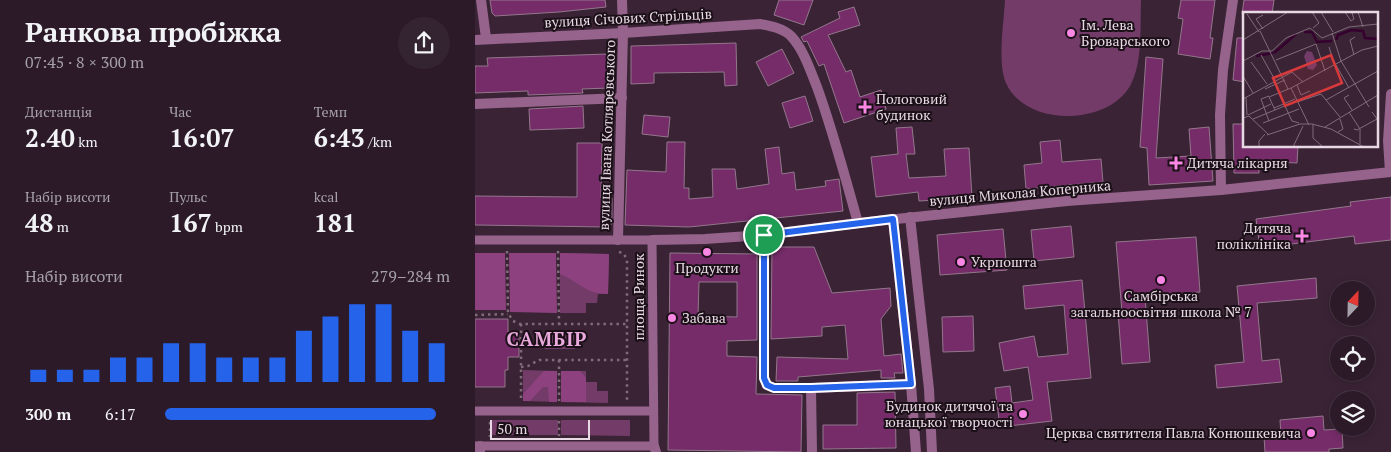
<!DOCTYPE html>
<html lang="uk">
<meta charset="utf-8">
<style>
:root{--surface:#2c1a28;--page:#342330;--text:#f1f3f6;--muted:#a6a1a8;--line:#483845;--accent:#2563eb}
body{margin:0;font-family:"PT Serif",serif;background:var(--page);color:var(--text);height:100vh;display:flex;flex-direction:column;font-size:19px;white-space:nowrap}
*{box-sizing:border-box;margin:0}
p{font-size:16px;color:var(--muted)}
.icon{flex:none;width:28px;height:28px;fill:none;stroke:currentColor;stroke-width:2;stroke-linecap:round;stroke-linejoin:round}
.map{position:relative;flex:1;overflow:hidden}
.side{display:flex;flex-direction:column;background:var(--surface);width:475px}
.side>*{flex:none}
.needle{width:32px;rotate:22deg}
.controls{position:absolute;left:855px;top:281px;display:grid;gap:10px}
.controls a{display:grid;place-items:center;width:45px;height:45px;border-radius:50%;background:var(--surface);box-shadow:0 2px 8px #0003,0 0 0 1px var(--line);font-size:25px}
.scale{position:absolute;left:15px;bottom:12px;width:100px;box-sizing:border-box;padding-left:5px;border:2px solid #e9d9e5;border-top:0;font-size:14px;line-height:18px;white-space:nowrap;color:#e9d9e5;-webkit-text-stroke:4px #1b1018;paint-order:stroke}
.pin{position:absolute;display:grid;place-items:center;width:42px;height:42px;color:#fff;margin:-21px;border:2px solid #fff;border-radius:50%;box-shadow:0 1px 5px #0007}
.round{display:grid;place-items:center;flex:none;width:52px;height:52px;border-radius:26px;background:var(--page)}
.headline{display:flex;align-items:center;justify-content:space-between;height:85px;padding:0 25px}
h1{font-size:28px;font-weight:700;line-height:38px}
.stats{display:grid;grid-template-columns:repeat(3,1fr);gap:8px;height:85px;padding:5px 25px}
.stats div{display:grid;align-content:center}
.stats b{font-size:25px;font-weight:700}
.stats small{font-size:14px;font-weight:400}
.stats p{font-size:14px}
.chart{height:140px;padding:10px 25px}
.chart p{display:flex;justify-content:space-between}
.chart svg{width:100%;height:90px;margin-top:5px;stroke:var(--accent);stroke-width:6}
ul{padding:0 25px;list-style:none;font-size:16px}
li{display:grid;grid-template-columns:80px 60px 1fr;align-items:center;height:38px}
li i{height:12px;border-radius:6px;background:var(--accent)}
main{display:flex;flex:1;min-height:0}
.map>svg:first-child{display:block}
</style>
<main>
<section class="side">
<div class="headline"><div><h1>Ранкова пробіжка</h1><p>07:45 · 8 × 300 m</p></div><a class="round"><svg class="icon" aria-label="share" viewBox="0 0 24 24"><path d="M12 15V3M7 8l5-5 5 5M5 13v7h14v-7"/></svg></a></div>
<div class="stats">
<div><p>Дистанція</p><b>2.40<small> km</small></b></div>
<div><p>Час</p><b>16:07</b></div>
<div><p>Темп</p><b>6:43<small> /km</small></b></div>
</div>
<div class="stats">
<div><p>Набір висоти</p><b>48<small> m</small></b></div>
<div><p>Пульс</p><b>167<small> bpm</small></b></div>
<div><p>kcal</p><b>181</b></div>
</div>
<div class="chart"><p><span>Набір висоти</span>279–284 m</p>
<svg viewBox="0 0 160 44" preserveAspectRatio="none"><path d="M5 44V38M15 44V38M25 44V38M35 44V32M45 44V32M55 44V25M65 44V25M75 44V32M85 44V32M95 44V32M105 44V19M115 44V12M125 44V6M135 44V6M145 44V19M155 44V25"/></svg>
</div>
<ul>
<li><b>300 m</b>6:17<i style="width:95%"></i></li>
</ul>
</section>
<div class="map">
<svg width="916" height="452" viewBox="0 0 916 452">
<rect width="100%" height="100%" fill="#3a2335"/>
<!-- green -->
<g fill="#733c68">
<path d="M530 0H666C665 27 668 63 655 86 632 126 550 127 531 83 522 63 529 22 530 0Z"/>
<path d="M85 253 134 254 133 294H123L122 303H111V313H85Z"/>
<path d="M70 335H100L98 343 100 349H70L65 343 66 339Z"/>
<path d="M48 370 82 371V402L48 401Z"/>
<path d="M86 371H111V382H122V391H133V403L86 402Z"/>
<rect x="17" y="420" width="66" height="15"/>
<path d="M86 420H155V436L86 435Z"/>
</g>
<!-- forest -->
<g fill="#8d427f">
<path d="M0 253H30L31 310H0Z"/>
<path d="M34 253H81L82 313 35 312Z"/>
<path d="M85 253 134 254 133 294C110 294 105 282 85 274Z"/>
<path d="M69 371H82V402H74L73 387H68L55 401H48V394Z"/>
<path d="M86 371H105L111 378V402H86Z"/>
</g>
<!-- building -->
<g fill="#752c69" stroke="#93778c" fill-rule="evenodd">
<path d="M15 0H130L131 7 84 12 20 16 17 13Z"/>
<path d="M304 0H338L329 25 299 15Z"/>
<path d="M706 0H740L735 38H738L735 59 703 54 708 19 703 18Z"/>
<path d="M769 0H799L797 14H767Z"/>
<path d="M379 7 385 25 353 35 371 72 376 70 385 97 406 90 411 109 369 123 349 64 344 66 332 41 329 42 326 37 365 18 363 12Z"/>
<path d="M762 38H770V82L758 80Z"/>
<path d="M261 43 262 85 250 86 249 72 179 73V83L156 84V46Z"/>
<path d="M307 49 319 73 293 86 281 62Z"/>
<path d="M133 54 134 88 107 89 108 93 53 95V91L0 93V66H13L12 58Z"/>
<path d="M671 57 688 59 681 158 716 156 714 129 734 127 738 181 674 185 672 148 665 147Z"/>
<path d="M330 96 338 121 315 128 307 103Z"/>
<path d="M108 106 109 128 55 130 54 109Z"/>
<path d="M169 115 195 117 193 137 167 134Z"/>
<path d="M758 124H770V146H823L822 163 784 161V173H759Z"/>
<path d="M437 127 440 154H431L434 178 471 176 469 149 494 148 497 198 444 201 443 192 401 197 396 157 423 154 421 128Z"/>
<path d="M585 140 587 162 626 159 628 182 551 189 549 165 567 163 565 142Z"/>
<path d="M192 142H210L209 188H214V199L238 197 237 169H260L262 189 294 184 290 149 304 147 307 174 319 172 321 190 351 186 350 181 364 179 368 211 214 227 150 225 152 170 191 172Z"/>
<path d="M102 143H127L126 198H137V224H131V227L0 225V196L102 197Z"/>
<path d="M916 197V240L880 244 879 236 785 248 781 219 876 206 875 202Z"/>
<path d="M596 226 599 257 559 261 556 230Z"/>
<path d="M528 229 532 270 465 275 462 235Z"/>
<path d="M721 237 725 292 670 296 675 362 647 364 643 312H647L641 242Z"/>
<path d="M297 247H339L357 293 415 288 416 306 406 319 409 356 426 354 428 373H419L420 378H406V370L323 377V381H301L302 357 373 359 370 325 347 327V336L296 339Z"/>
<path d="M195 253 282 254V340L252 341V356L282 357 281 394 327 395 326 452 193 450ZM224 282H262V317L223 316Z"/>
<path d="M841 278 842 298 782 303 787 361 804 359 807 382 742 388 740 365 769 362 762 286Z"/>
<path d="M607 280 616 378 572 382 577 421 525 427 520 388 535 386 537 403 558 400 553 367 529 371 524 343 559 336 563 357 593 354 589 305 550 309 548 286Z"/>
<path d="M498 316 499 351 468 352 467 317Z"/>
<path d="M0 319H33V332H44V357H33V370H30V387H0Z"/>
<path d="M420 392 421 448 348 449V425H382V393Z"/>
<path d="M848 416 849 430 867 429 868 448 854 449V452H790L789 437 806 436 805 420Z"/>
</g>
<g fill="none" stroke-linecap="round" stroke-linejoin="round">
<!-- path -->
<g stroke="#806b7b" stroke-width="2.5" stroke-dasharray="2.5 4" stroke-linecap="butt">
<path d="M32 251 33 313 38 321 45 324H152"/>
<path d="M83 251 84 324"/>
<path d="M144 252 148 253 152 259V400"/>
<path d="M0 315 33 314"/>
<path d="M46 324V400"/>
<path d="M84 360V401"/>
<path d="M46 367 53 366 64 360H152"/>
<path d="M84 421V436"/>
<path d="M15 422V437"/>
</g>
<!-- pedestrian -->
<g stroke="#95638b" stroke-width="9">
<path d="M0 240H177L179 446H0"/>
<path d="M0 411H178"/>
</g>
<!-- minor -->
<g stroke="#95638b" stroke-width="10">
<path d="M6 0 11 38"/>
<path d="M0 40 148 33 285 24C296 26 308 28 316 36 329 50 335 70 342 87 358 131 370 177 383 223"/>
<path d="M0 104 147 98"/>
<path d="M915 172 913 141 916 94"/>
<path d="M746 190 745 115 748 70 758 0"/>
<path d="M435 217 454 389 457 452"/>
<path d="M418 219 436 384 441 452"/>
<path d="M289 235V378L292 385 299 388H336L436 384"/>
<path d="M143 240 148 33 147 0"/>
<path d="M177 240 230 239 289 235 383 223 592 201 746 190 916 172"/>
<path d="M336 388 337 452"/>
<path d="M179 446 181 452"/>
<path d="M5 452V446"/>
</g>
</g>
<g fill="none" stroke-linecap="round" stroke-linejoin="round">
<defs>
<path id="route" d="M418 219 436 384 336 388H299L292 385 289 378V235Z"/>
</defs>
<!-- route casing -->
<use href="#route" stroke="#fff" stroke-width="10"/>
<!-- route -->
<use href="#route" stroke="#2563eb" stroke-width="6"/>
</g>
<!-- markers -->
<g fill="#fb87e5" stroke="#1b1018" stroke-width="2">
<circle cx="596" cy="33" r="5"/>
<path d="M387.5 99.5h5v5h5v5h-5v5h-5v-5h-5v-5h5z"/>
<path d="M698.5 155.5h5v5h5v5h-5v5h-5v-5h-5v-5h5z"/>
<path d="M824.5 228.5h5v5h5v5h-5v5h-5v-5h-5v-5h5z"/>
<circle cx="232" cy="252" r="5"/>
<circle cx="486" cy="262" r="5"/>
<circle cx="686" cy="280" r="5"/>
<circle cx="197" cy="318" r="5"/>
<circle cx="548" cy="414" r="5"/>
<circle cx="836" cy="433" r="5"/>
</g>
<g text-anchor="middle" stroke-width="4" stroke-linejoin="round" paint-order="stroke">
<!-- street labels -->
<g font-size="14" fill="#e9d9e5" stroke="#1b1018">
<text transform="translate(153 18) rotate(-3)" y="5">вулиця Січових Стрільців</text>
<text transform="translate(132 135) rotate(-88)" y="5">вулиця Івана Котляревського</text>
<text transform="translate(545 193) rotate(-5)" y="5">вулиця Миколая Коперника</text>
<text transform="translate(164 297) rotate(-90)" y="5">площа Ринок</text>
</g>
<!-- poi labels -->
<g font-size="14" fill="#e9d9e5" stroke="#1b1018" text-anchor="start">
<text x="606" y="30">Ім. Лева<tspan x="606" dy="16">Броварського</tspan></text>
<text x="401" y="104">Пологовий<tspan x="401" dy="16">будинок</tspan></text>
<text x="712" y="168">Дитяча лікарня</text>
<text x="816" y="233" text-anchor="end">Дитяча<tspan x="816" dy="16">поліклініка</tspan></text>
<text x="496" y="267">Укрпошта</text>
<text x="232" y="273" text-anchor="middle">Продукти</text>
<text x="686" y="301" text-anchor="middle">Самбірська<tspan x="686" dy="16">загальноосвітня школа № 7</tspan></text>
<text x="207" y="323">Забава</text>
<text x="538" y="411" text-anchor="end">Будинок дитячої та<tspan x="538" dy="16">юнацької творчості</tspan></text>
<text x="826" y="438" text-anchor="end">Церква святителя Павла Конюшкевича</text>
</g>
<!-- district labels -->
<g font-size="19" font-weight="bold" letter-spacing="1" fill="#ebaadd" stroke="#1b1018">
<text x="72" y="346">САМБІР</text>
</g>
</g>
<!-- overview -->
<g transform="translate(768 12)">
<rect width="135" height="135" fill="#3a2335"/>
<path d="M64 39 69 40 74 53 70 58 65 57 61 44Z" fill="#733c68"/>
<path fill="none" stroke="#36002f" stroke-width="2.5" d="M61 20H69L74 30 89 29M93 28 95 23 108 18 120 19 122 26 135 27M31 41 53 22M13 44 30 41"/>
<path fill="none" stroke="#806c7b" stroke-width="1" d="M69 0 76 11 70 16M78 0 90 20M102 0 108 9 111 7 109 1 115 0 120 15M4 2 16 20M20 3 13 7 20 17M17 19 45 77M89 21 98 49 126 95M0 28 45 0M86 35 92 54M18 43 32 68M111 43 107 28 112 25M33 48 73 32 82 59M0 49 19 39H29L43 26 67 16 79 26 106 15 135 12M8 50 24 72M93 53 106 76M0 64 10 81M54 73 58 83 67 79M48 76 119 38 135 34M22 77 42 68M106 83 101 86 109 98M3 85 4 103M0 87 49 60 60 70M83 88 135 59M53 89 32 98 26 85 48 76 66 113M54 90 78 82 97 105M42 94 49 109 56 111M31 96 52 87M106 100 117 117V132M5 103 28 92M0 106 6 104 25 122M10 107 32 98M26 109 18 87 26 84M20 111 56 97M70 112V126L80 135M82 115 135 83M111 117 114 118 134 107 129 100M95 120 100 117 97 107M24 123 57 112H69L88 117 121 135M16 135V129L22 122M50 135 60 114"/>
<path fill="#d83a3b" fill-opacity="0.15" stroke="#d83a3b" stroke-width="2.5" d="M88 43 99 71 42 94 30 66Z"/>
<rect width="135" height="135" fill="none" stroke="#e9d9e5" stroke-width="2.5"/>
</g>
</svg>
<div class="controls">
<a><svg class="needle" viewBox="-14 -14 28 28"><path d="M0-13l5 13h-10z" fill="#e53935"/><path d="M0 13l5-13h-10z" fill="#a6a1a8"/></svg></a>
<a><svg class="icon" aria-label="locate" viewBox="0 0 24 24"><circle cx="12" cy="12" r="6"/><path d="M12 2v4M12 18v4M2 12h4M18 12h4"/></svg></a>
<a><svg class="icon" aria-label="layers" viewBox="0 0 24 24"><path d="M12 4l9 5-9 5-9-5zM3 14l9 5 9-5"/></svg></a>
</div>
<div class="scale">50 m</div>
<div class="pin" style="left:289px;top:235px;background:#1e9e55"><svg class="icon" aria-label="arrive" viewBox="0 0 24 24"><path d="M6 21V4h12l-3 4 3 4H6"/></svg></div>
</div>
</main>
